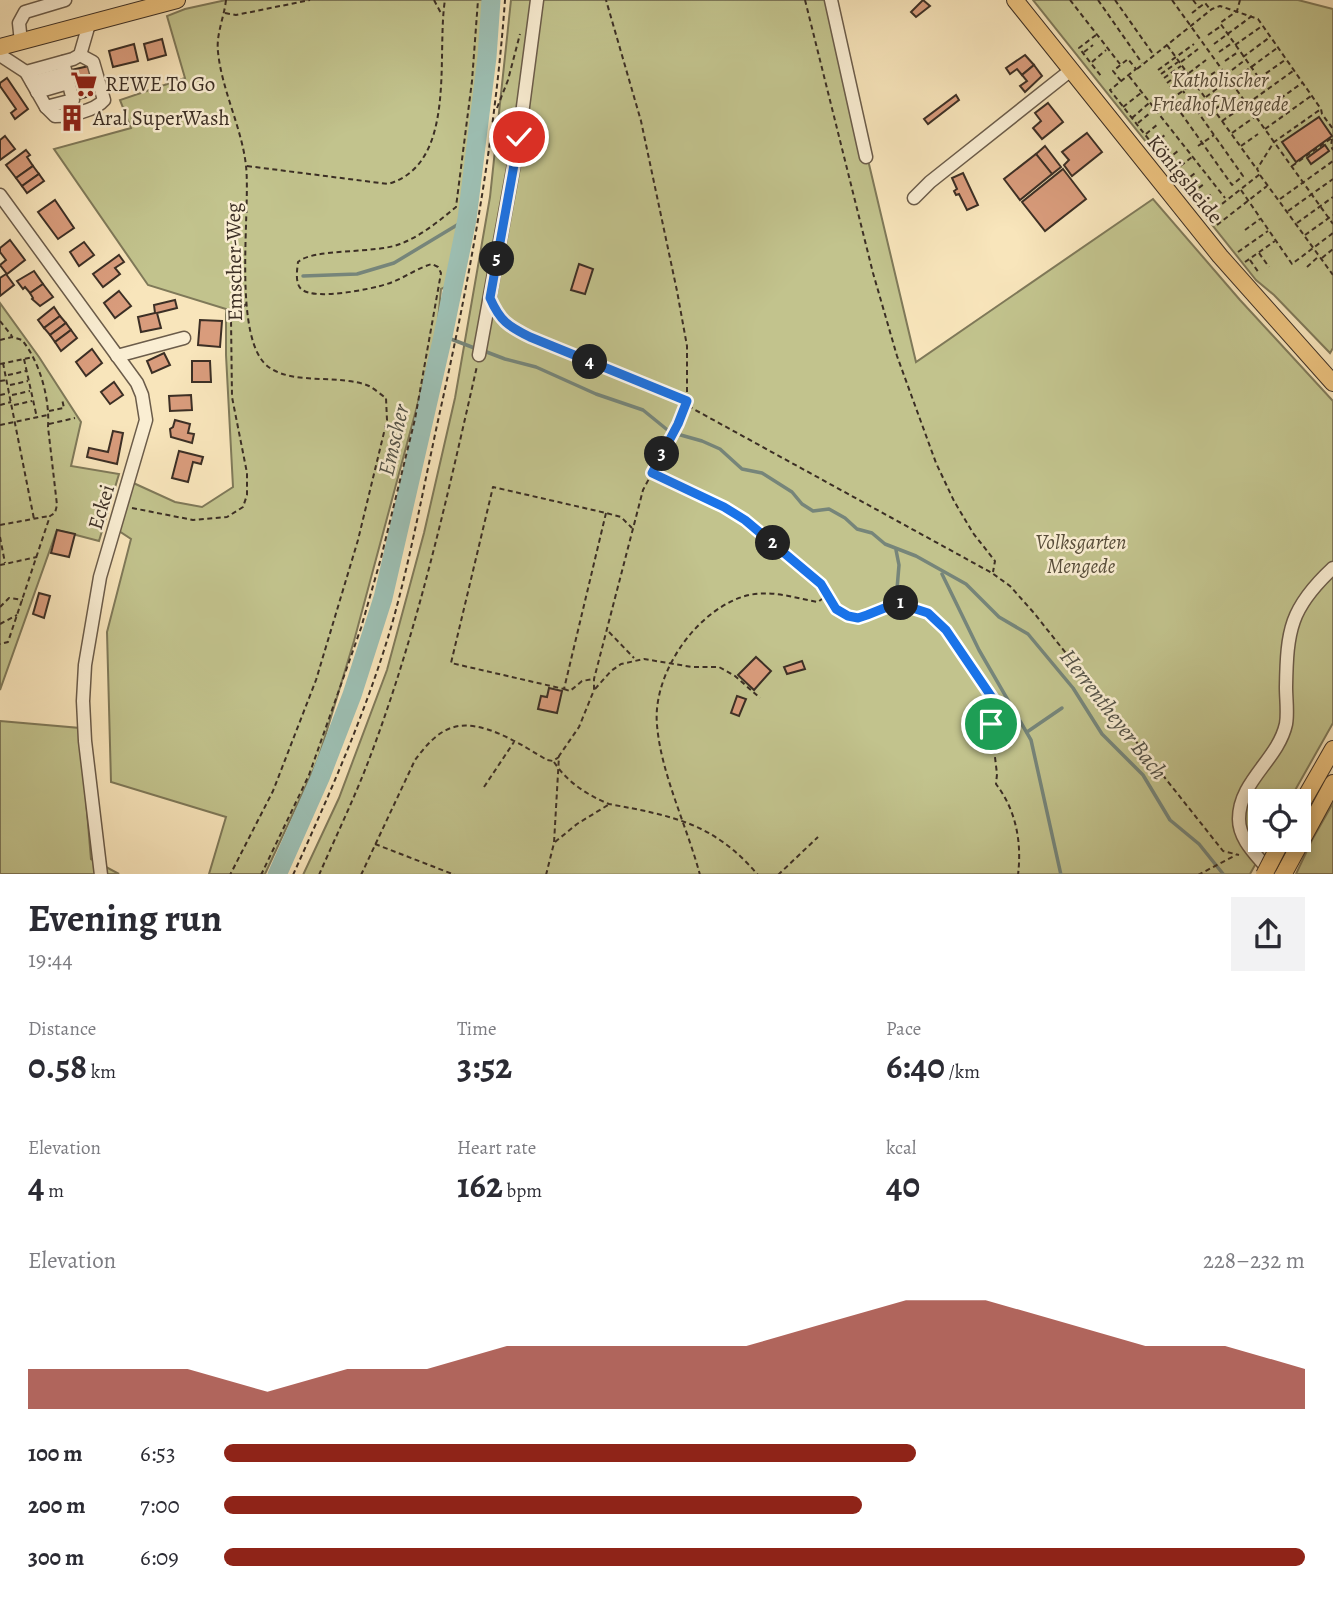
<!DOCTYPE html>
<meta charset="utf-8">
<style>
:root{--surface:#fff;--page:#f2f2f3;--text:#2b2b33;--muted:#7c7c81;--accent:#8f2418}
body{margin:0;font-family:Alegreya,serif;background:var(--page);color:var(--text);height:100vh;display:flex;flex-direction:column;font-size:26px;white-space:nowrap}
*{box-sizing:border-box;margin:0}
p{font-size:23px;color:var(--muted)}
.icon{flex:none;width:38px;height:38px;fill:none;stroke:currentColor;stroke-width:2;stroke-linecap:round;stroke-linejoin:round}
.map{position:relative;height:874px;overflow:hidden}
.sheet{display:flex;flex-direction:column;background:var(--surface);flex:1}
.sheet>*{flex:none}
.fabs{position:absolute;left:1248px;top:789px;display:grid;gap:14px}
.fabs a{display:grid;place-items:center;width:63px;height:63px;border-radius:0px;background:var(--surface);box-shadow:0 4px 10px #0003;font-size:35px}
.pin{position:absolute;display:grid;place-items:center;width:60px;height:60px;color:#fff;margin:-30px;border:4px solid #fff;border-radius:50%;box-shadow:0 2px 7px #0007}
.km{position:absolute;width:35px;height:35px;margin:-18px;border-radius:50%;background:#222;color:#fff;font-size:19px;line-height:35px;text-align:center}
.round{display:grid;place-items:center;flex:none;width:74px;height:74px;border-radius:0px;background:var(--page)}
.summary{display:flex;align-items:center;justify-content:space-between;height:119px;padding:0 28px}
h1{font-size:38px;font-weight:700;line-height:52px}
.stats{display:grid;grid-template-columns:repeat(3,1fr);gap:10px;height:119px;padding:7px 28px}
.stats div{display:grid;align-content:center}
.stats b{font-size:35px;font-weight:700}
.stats small{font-size:19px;font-weight:400}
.stats p{font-size:19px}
.chart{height:196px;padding:14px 28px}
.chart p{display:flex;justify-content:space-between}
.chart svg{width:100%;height:126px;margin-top:7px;fill:var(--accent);opacity:.7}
ul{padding:0 28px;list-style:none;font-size:23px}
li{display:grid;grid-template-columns:112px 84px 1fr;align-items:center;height:52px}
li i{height:18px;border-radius:9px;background:var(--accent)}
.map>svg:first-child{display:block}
</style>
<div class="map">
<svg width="1333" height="875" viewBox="0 0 1333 875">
<rect width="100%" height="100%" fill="#f8e5bb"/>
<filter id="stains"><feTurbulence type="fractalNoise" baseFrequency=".00286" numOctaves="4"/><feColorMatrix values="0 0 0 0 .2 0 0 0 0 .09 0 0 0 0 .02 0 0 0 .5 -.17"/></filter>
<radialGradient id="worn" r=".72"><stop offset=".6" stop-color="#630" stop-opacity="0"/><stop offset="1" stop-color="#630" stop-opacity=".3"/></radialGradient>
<!-- green -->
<g fill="#c2c38d" stroke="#7f7959" stroke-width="2">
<path d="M226 0H485L464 204 450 285 441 289 437 332 354 641 318 760 265 874H209L226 817 111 782 107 632 131 539 116 529 129 481 175 502 202 507 233 487 226 355V309L148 285 54 149 131 128 120 100 185 78 167 16 185 9Z"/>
<path d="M511 0H830L916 362 1153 199 1240 300 1333 401V723L1289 801 1260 802V840H1269L1250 874 303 875 339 798 387 670 424 533 455 398 490 197Z"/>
<path d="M1033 0H1298L1333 9V348L1330 353 1274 295 1256 280Z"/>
<path d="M0 303 39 357 81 422 71 466 119 474 99 541 57 530 0 690Z"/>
<path d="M0 721 80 728 91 859 119 874H0Z"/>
<path d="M1333 803V874H1296L1312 840Z"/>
</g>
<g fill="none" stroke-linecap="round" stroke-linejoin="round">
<!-- stream -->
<g stroke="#76857a" stroke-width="3.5">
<path d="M303 276 357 274 394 263 467 219"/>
<path d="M443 336 477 349"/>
<path d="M484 351 505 359 536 367 596 394 643 410 670 432 702 441 720 449 742 469 762 473 792 492 802 504 813 511 829 509 845 518 857 529 872 533 885 544 916 556 966 584 999 617 1028 634 1073 688 1102 734 1143 775 1170 820 1199 844 1224 875"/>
<path d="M896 550 899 565 897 589"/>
<path d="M942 574 979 650 1031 740 1061 875"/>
<path d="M1027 732 1062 708"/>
</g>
<!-- river -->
<path stroke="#9dbfb3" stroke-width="19" d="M277 875 320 778 352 695 383 598 443 336 467 219 487 57 491 0"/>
</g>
<!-- building -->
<g fill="#d99c7c" stroke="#3c2f25" stroke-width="2">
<path d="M923 0 930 6 916 17 911 12Z"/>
<path d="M162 39 166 55 148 60 144 44Z"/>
<path d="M134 44 138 61 113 67 109 51Z"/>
<path d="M1025 55 1034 65 1022 75 1017 69 1010 74 1006 68Z"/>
<path d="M1034 65 1042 76 1025 92 1020 86 1027 81 1022 75Z"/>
<path d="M89 66 97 94 79 99 71 70Z"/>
<path d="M7 78 28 109 15 119 11 113 16 109 0 86V83Z"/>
<path d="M956 95 959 100 928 124 924 119Z"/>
<path d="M1048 103 1063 122 1042 139 1033 128 1041 121 1035 113Z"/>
<path d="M1319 117 1332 136 1296 162 1282 142Z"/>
<path d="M1087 133 1102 152 1072 176 1064 165 1069 160 1062 152Z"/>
<path d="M5 136 15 149 0 160V140Z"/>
<path d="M1325 145 1329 151 1311 164 1307 158Z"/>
<path d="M1045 146 1061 167 1052 174 1036 154Z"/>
<path d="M26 150 30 155 27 157 33 166 16 178 6 165Z"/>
<path d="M1036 154 1052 174 1020 200 1004 179Z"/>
<path d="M33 166 39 174 22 186 16 178Z"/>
<path d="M1063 169 1086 199 1045 231 1022 202Z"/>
<path d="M963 173 978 205 967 210 959 194 956 195 954 191 957 189 952 178Z"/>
<path d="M39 174 44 181 27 193 22 186Z"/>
<path d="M55 200 74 228 58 239 38 212Z"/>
<path d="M10 240 25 260 7 274 0 265 6 260 0 252V248Z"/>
<path d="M84 242 94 255 79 266 70 252Z"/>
<path d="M119 255 124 262 115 268 120 274 103 287 93 274Z"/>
<path d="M579 264 593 269 585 294 571 290Z"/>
<path d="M34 271 43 284 30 293 25 287 23 289 17 281Z"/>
<path d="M6 274 14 285 0 296V278Z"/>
<path d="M43 284 53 297 40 306 32 299 33 298 30 293Z"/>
<path d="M119 291 131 306 115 318 104 303Z"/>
<path d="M175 300 177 308 157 313 161 328 141 332 138 317 155 313 154 305Z"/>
<path d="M54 307 60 316 44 328 38 320Z"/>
<path d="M60 316 66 323 50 335 44 328Z"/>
<path d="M200 320 222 321 220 347 198 345Z"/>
<path d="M66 323 71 330 55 342 50 335Z"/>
<path d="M71 330 77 338 61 351 55 342Z"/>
<path d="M92 349 102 363 86 376 76 362Z"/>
<path d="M164 353 170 365 152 373 147 361Z"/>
<path d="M192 361H210L211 382H192Z"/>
<path d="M114 382 123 395 110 404 101 392Z"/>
<path d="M191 395 192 410 170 411 169 396Z"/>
<path d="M175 420 190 424 188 433 194 434 192 443 171 437 170 429 173 427Z"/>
<path d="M113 431 123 433 117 464 87 457 89 448 108 452Z"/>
<path d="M179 451 203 457 201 464 193 462 188 482 172 478Z"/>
<path d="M57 530 75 534 69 557 51 553Z"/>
<path d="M39 593 50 596 44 618 33 614Z"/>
<path d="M756 657 771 671 754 690 738 675Z"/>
<path d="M802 661 805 669 787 674 784 667Z"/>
<path d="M549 688 562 691 557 713 538 709 541 696 547 697Z"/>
<path d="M737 696 746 699 739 716 731 713Z"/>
</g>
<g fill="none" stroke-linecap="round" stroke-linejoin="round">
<defs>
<g id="minor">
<path d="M831 0 866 157"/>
<path d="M21 42 19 23 25 12 65 0"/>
<path d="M0 55 26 72 46 107 55 116C69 116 95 111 104 100L93 62 80 55"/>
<path d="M26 72 73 59 80 55 89 24"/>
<path d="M32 82 66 73"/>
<path d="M37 92 68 83"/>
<path d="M46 107 73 100 63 62"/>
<path d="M0 195 137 383 142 395 146 420 100 577 85 665 83 701 85 741 101 875"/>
<path d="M914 198 930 182 1071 70"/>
<path d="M479 355 519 137 537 0"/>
<path d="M117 356 184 338"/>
<path d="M1271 873C1259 857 1239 841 1239 819 1239 781 1278 760 1286 724 1288 713 1286 699 1286 687 1287 630 1290 608 1333 568"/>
</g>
<g id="major">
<path d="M1015 0 1220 256 1333 383"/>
<path d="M0 47 177 0"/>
<path d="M1298 810 1333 749"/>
<path d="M1283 875 1333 783"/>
</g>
</defs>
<!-- minor casing -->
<use href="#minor" stroke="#6b5c4a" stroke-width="15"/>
<!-- major casing -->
<use href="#major" stroke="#3c2f25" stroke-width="18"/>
<!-- path -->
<g stroke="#3c2f25" stroke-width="2" stroke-dasharray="5 3.5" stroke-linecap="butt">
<path d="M226 0C224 18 216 34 218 52 222 91 242 128 246 166 251 210 231 343 270 368 295 385 341 374 369 386 375 389 381 395 386 398L387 420 358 540 316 680 273 791 230 875"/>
<path d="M434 0 442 15"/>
<path d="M805 0 873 273 897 356 936 463 954 501 973 533 995 561 993 572"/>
<path d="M1070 0 1120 64"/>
<path d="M1098 0 1142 63"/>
<path d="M1115 0 1153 54"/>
<path d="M1172 0 1333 224"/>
<path d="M1193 0 1199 8"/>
<path d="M1240 0 1237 11 1220 23 1259 78"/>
<path d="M225 13 236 15 310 0"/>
<path d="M1192 13 1205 3 1210 9"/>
<path d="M1096 35 1079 48 1101 76"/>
<path d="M1208 35 1221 26"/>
<path d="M1214 44 1252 16"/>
<path d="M1167 45 1256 168"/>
<path d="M1235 45 1262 26"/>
<path d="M1084 52 1093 45"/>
<path d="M1219 52 1232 43"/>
<path d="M1243 57 1270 37"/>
<path d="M1225 61 1238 52"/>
<path d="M1092 62 1106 50"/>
<path d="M1181 62 1198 49"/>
<path d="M1137 69 1212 9 1220 6 1258 19 1321 109 1322 114 1333 129"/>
<path d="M1158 70 1194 44"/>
<path d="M1232 70 1245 60"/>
<path d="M1189 73 1206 60"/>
<path d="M1161 74 1178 62"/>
<path d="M1129 76 1225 198"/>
<path d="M1164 78 1181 66"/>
<path d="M1121 81 1113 71 1128 59 1136 69 1110 90 1208 215 1260 174 1257 169 1274 142 1321 109"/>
<path d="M1231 82 1277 48"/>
<path d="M1167 83 1184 70"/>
<path d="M1197 84 1215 72"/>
<path d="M1170 87 1187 75"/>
<path d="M1245 88 1285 60"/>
<path d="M1206 97 1223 84"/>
<path d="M1171 99 1232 185 1243 176 1183 91"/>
<path d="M1247 104 1293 71"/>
<path d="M1123 107 1141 93"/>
<path d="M497 108 508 80 520 34"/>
<path d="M1157 109 1194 83"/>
<path d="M1215 109 1232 97"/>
<path d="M1132 118 1149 103"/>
<path d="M1222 121 1241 108"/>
<path d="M1138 123 1150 113"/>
<path d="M1265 129 1311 96"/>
<path d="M1232 133 1302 83"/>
<path d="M1146 134 1158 124"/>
<path d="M1332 139 1331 146 1333 150"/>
<path d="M1154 144 1166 134"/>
<path d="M1198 146 1214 135"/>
<path d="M1241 146 1258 134"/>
<path d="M1167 160 1179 150"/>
<path d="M247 166 388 184C458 164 436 55 445 0"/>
<path d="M1292 166 1333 137"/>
<path d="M1174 171 1192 157"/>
<path d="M1260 175 1333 275"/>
<path d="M1184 182 1195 173"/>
<path d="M1241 190 1292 264 1333 233"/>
<path d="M1192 193 1204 184"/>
<path d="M1280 199 1333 161"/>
<path d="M1200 203 1212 194"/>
<path d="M1288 211 1333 179"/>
<path d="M1297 223 1333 197"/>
<path d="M1217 225 1267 186"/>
<path d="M1245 230 1260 219"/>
<path d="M1305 235 1333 215"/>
<path d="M1238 252 1268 231"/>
<path d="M1259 253 1269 267"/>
<path d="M1322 258 1333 249"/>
<path d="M1250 260 1259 273"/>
<path d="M1245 262 1275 241"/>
<path d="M1307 267 1319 256"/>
<path d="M498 315 508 326 530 337 685 401"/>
<path d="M0 321 12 336"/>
<path d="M0 340 12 337 22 340C40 362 50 399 48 427L57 505 55 513 50 516 8 642 0 644"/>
<path d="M24 359 37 418"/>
<path d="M3 363 34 519"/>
<path d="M0 364 33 357"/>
<path d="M8 375 26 371"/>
<path d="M0 381 6 380"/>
<path d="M10 385 28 381"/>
<path d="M0 395 9 393"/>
<path d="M12 395 30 391"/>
<path d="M0 405 11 402"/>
<path d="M14 405 32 401"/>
<path d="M688 406 992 573 1010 586 1034 613 1223 851 1239 855"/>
<path d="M49 411 64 408 62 399"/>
<path d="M49 424 75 418"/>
<path d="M0 425 48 415"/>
<path d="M651 473 724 507 745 520 821 584 826 596 818 602C795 598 773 590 749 595 698 607 652 673 657 725 661 774 687 826 700 875"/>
<path d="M132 508 193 520 227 517 243 507 247 495V473L232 397 231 319 246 304"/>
<path d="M606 513 564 689 451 663 493 487 606 513 621 517 632 528"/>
<path d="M0 525 49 516"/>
<path d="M0 537 5 563"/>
<path d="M0 565 37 557"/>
<path d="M827 597 836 609 848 616 858 618 897 603 928 613 937 619 961 650 993 699 991 724 997 774 996 784C1016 810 1022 842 1018 875"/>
<path d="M0 607 9 598 23 600"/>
<path d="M0 624 17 615"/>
<path d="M609 632 634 658"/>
<path d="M564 689 570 691 582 681 593 679"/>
<path d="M595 689 611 671 621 664 644 659 692 667H719L735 676 760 698"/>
<path d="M554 762C567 782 587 795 609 804 673 816 714 823 758 875"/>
<path d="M484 787 514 742"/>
<path d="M555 842 577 824 608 805"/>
<path d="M375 844 455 875"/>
<path d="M261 875 309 775 361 628 381 558 415 419 441 273 438 267 432 264C417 268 403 279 387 284 371 289 315 301 301 289 295 283 297 270 298 262 313 248 375 254 400 244 421 236 439 221 456 207L472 81 478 0"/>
<path d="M293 875C330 793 367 710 392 624 412 553 425 479 441 407 471 272 495 138 505 0"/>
<path d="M319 875C336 836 355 797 370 757 418 630 447 498 477 366"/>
<path d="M361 875 415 760C424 748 436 733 451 728 481 717 523 746 547 760L553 761 559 757"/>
<path d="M546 875 554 843 559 756 579 727 594 690V679L643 490 678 424 686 405 687 396V346L677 291 641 121 606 0"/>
<path d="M661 875H704"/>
<path d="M778 875 818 837"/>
<path d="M1198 875 1236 855"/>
</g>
<!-- minor -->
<use href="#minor" stroke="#faeed3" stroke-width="12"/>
<!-- major -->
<use href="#major" stroke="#ecc27e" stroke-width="16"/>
<defs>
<path id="major-bridge" d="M1264 875 1281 842"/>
</defs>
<!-- major-bridge casing -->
<use href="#major-bridge" stroke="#3c2f25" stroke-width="18" stroke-linecap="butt"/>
<!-- major-bridge -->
<use href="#major-bridge" stroke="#ecc27e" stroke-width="16"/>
</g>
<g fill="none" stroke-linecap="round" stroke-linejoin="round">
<defs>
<path id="route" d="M519 137 490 298C500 321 508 326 530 337L687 401 678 424 652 473 724 507 745 520 821 584 836 609 848 616 858 618 867 615 897 603 928 613 946 630 993 699 991 724"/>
</defs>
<!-- route casing -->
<use href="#route" stroke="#fff" stroke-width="14"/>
<!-- route -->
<use href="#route" stroke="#1a73e8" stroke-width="9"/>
</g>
<!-- icons -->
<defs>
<symbol id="supermarket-bare" viewBox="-9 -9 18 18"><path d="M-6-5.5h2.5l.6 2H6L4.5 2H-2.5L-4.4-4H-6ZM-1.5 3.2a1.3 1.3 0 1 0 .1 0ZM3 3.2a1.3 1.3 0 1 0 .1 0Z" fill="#8f2418" stroke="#faeed3" stroke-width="2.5" paint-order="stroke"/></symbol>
<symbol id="building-bare" viewBox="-9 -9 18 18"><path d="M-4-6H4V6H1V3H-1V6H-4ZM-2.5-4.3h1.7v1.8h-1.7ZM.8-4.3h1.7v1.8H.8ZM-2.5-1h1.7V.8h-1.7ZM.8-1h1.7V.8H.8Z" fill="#8f2418" stroke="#faeed3" stroke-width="2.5" paint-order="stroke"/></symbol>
</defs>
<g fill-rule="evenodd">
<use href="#supermarket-bare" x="65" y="65" width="38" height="38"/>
<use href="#building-bare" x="53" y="99" width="38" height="38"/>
</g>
<g text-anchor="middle" stroke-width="5" stroke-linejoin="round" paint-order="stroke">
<!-- park labels -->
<g font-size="21" font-style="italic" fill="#574d3a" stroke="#faeed3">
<text x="1220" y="87">Katholischer<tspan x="1220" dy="24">Friedhof Mengede</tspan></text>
<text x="1081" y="549">Volksgarten<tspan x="1081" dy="24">Mengede</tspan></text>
</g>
<!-- poi labels -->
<g font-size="21" fill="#3c2f25" stroke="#faeed3" text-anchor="start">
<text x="105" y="91">REWE To Go</text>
<text x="93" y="125">Aral SuperWash</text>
</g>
<!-- street labels -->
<g font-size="21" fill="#3c2f25" stroke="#faeed3">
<text transform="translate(1185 179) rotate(51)" y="7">Königsheide</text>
<text transform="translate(234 262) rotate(-91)" y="7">Emscher-Weg</text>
<text transform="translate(101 507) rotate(-73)" y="7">Eckei</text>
</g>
<!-- water labels -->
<g font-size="23" font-style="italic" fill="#545348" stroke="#faeed3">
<text transform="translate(393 440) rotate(-77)" y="8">Emscher</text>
<text transform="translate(1114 714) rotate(52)" y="8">Herrentheyer Bach</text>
</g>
</g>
<rect width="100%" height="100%" filter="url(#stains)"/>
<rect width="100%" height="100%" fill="url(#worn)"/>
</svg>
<div class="fabs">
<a><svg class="icon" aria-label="locate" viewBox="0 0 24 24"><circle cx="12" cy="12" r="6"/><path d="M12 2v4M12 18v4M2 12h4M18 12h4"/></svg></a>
</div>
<div class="pin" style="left:991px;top:724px;background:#1e9e55"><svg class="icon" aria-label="arrive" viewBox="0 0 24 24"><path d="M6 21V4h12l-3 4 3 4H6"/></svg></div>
<div class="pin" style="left:519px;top:137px;background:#d93025"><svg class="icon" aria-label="check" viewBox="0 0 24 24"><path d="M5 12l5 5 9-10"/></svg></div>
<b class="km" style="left:901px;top:603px">1</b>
<b class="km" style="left:773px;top:543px">2</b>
<b class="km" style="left:662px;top:454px">3</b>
<b class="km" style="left:590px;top:362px">4</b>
<b class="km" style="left:497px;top:259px">5</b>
</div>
<section class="sheet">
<div class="summary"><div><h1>Evening run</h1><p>19:44</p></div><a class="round"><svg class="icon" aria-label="share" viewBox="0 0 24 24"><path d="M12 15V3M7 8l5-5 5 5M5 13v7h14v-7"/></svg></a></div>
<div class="stats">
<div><p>Distance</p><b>0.58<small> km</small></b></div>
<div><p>Time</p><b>3:52</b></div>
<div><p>Pace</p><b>6:40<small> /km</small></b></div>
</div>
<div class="stats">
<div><p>Elevation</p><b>4<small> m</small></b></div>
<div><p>Heart rate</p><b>162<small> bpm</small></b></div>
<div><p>kcal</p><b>40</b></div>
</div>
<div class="chart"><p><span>Elevation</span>228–232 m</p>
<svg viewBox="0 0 160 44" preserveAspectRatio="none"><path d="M0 44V30L10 30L20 30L30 38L40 30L50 30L60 22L70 22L80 22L90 22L100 14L110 6L120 6L130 14L140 22L150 22L160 30V44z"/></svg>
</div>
<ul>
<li><b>100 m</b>6:53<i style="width:64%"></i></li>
<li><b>200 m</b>7:00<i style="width:59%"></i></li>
<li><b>300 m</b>6:09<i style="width:100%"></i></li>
</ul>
</section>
